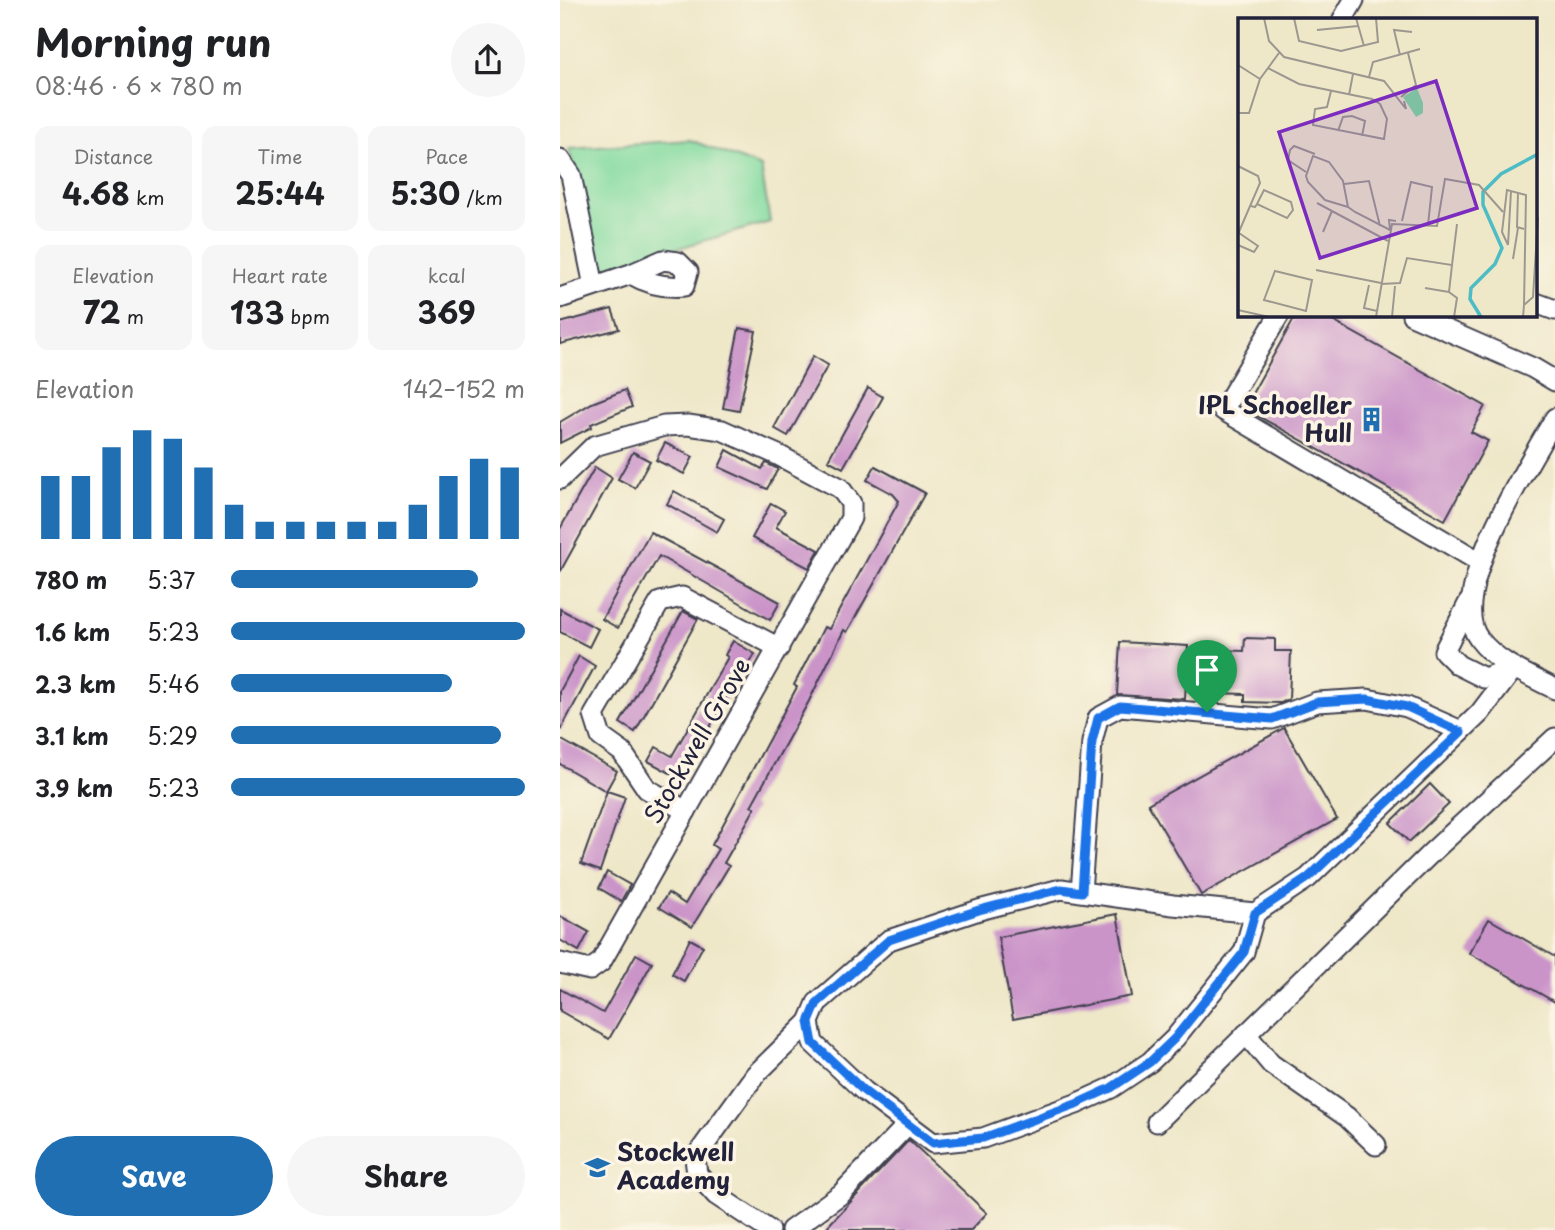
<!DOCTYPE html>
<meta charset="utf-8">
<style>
:root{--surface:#fff;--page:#f6f6f6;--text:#202124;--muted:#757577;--accent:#1f6fb2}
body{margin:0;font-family:"Playpen Sans",sans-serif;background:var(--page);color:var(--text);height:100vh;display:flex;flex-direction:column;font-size:26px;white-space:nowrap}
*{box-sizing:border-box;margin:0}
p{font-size:23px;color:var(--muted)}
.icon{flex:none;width:38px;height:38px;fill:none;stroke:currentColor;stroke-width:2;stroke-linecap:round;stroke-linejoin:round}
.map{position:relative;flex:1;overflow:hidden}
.panel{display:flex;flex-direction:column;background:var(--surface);width:560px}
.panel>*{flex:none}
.pin{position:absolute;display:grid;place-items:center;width:60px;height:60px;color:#fff;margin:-72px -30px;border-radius:50% 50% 50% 0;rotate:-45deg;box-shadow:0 0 7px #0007}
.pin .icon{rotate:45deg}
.round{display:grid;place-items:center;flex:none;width:74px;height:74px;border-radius:37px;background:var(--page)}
.headline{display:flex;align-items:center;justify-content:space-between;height:119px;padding:0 35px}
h1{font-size:38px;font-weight:700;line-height:52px}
.metrics{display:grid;grid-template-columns:repeat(3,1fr);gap:10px;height:119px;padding:7px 35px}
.metrics div{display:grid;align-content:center;border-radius:14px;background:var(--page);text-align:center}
.metrics b{font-size:30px;font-weight:700}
.metrics small{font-size:19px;font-weight:400}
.metrics p{font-size:19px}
.chart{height:196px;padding:14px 35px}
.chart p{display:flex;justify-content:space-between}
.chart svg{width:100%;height:126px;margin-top:7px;stroke:var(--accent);stroke-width:6}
.button{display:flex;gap:14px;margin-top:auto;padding:14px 35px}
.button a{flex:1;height:80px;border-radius:42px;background:var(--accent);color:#fff;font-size:28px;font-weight:700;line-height:80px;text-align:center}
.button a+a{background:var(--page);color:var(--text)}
ul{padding:0 35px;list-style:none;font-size:23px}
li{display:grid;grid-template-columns:112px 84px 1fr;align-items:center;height:52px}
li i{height:18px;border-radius:9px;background:var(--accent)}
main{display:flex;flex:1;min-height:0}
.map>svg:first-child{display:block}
</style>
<main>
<section class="panel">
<div class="headline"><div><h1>Morning run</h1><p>08:46 · 6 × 780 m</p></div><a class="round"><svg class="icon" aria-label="share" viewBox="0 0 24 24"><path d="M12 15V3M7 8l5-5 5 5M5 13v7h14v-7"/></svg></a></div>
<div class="metrics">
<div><p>Distance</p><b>4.68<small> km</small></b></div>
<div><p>Time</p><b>25:44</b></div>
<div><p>Pace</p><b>5:30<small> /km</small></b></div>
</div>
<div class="metrics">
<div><p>Elevation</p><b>72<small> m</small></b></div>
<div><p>Heart rate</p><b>133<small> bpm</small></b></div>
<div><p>kcal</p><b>369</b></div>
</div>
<div class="chart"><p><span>Elevation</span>142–152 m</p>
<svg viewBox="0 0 160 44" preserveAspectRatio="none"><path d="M5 44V22M15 44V22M25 44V12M35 44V6M45 44V9M55 44V19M65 44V32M75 44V38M85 44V38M95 44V38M105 44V38M115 44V38M125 44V32M135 44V22M145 44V16M155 44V19"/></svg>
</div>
<ul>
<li><b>780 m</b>5:37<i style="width:84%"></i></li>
<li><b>1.6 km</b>5:23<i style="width:100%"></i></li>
<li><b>2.3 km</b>5:46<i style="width:75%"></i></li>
<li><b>3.1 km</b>5:29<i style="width:92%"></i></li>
<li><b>3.9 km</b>5:23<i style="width:100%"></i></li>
</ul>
<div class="button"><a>Save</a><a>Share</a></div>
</section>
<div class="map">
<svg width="995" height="1230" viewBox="0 0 995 1230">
<rect width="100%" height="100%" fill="#fcf5e5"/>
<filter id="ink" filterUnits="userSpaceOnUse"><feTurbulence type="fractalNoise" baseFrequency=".0143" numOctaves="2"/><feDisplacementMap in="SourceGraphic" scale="14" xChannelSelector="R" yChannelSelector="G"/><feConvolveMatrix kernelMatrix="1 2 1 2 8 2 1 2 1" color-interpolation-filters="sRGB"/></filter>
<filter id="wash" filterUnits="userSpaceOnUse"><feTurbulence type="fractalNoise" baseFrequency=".00686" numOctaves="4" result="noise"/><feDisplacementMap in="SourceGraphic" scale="28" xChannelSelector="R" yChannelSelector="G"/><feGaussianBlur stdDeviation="1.57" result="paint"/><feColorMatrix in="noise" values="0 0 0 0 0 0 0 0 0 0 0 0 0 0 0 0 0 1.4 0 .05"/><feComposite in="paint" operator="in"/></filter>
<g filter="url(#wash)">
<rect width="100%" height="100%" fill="#eee7c8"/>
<!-- green -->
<path fill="#81da9f" stroke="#527e6d" stroke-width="2" d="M130 140 201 167 210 222 38 271 9 148Z"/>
<g id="blocks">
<!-- building -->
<g fill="#cb94c9">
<path d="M52 309 59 329 0 344V323Z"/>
<path d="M736 315H762L925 406 911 432 928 441 885 520 684 408Z"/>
<path d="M179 328 196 331 179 411 163 408Z"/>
<path d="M253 356 268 365 228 436 214 428Z"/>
<path d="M308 388 323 397 283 468 268 460Z"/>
<path d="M65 390 72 407 31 424 32 427 0 443V422L32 403Z"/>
<path d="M105 443 133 457 124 474 96 460Z"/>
<path d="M167 450 202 469 206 463 218 469 207 489 159 467Z"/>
<path d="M73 452 90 461 75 488 58 479Z"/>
<path d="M315 466 365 493 287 632 284 630 249 701 191 806 195 808 164 863 169 866 132 927 99 907 108 893 125 904 158 849 152 845 237 687 234 685 258 639 264 627 269 629 339 501 333 494 307 480Z"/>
<path d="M35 467 52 478 0 572V529Z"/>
<path d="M114 491 164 519 157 532 107 504Z"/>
<path d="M211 503 225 511 216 527 259 550 249 568 192 538Z"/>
<path d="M90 532 220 602 210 620 99 556 58 628 42 619Z"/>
<path d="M0 609 38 629 29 647 0 632Z"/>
<path d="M123 611 138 619 75 732 60 723Z"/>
<path d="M685 638 715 639V651H731L729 699 721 703 685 702V694L655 693 657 650 684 651Z"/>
<path d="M173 641 195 654 187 668 184 666 121 779 88 761 96 747 112 756 168 657 165 655Z"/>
<path d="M560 642 628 646 625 699 557 695Z"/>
<path d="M19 656 35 666 0 731V691Z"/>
<path d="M724 728 777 819 641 895 588 804Z"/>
<path d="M0 739 57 771 46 791 0 764Z"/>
<path d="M870 784 889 804 849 842 830 823Z"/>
<path d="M47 791 65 797 40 871 21 864Z"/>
<path d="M47 872 70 885 61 901 39 888Z"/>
<path d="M557 914 572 996 453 1019 438 937Z"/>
<path d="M0 916 29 932 19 951 0 940Z"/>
<path d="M929 919 995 957V1002L909 953Z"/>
<path d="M130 939 143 946 124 981 112 974Z"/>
<path d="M76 954 92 963 49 1039 0 1011V989L43 1013Z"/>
<path d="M349 1140 427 1213 411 1230H264Z"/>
</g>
</g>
</g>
<g filter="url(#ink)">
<use href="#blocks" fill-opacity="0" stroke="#414050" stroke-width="2"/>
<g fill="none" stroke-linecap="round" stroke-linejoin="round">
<defs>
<g id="minor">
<path d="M783 19 794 0"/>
<path d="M0 159 11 175 34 286"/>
<path d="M0 298 71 274 103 260 118 262 128 272 124 286C104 288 88 284 71 274"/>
<path d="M976 303 995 310"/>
<path d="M719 315 663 410 920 562"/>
<path d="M852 315 973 368 995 381"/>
<path d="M995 418C971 461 884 594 919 639 936 662 970 676 995 689"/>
<path d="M0 479 34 446 104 426 128 425 162 430 218 455 280 488 291 503V518L41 962 30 970 0 963"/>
<path d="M909 602 884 651 898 665 924 678 954 668"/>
<path d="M126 811 87 789 62 752 41 737 34 715 100 602 122 597 219 648"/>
<path d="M521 892 532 742 538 718 560 706 712 719 757 702 807 699 847 707 901 731"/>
<path d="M695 913 684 952 615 1038 590 1062 551 1088 516 1104 423 1138 373 1143 304 1091 253 1043 249 1022 257 1003 329 940 419 910 501 889 613 905 695 913 748 878 920 713 954 668"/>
<path d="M686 1034 711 1064 787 1117 816 1145"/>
<path d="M597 1122 871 853 995 738"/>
<path d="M209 1230 156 1195 137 1174 135 1158 195 1075 249 1022"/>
<path d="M231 1230 281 1194 347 1125"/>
</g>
</defs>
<!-- minor casing -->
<use href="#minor" stroke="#414050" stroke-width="23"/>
<!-- minor -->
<use href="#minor" stroke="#fff" stroke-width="19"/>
</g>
</g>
<g fill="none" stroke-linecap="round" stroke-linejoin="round" filter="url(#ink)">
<defs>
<path id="route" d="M807 699 847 707 901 732 748 878 695 913 684 952 615 1038 590 1062 551 1088 516 1104 423 1138 373 1143 304 1091 253 1043 249 1022 257 1003 329 940 419 910 501 889 522 892 532 742 538 718 560 706 712 719 757 702Z"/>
</defs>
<!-- route casing -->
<use href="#route" stroke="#fff" stroke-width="14"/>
<!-- route -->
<use href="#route" stroke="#1a73e8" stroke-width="9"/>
</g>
<!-- icons -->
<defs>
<symbol id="building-bare" viewBox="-9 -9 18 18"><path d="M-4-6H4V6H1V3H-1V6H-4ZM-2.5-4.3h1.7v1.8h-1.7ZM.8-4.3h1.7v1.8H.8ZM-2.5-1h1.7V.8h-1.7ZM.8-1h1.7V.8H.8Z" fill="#1f6fb2" stroke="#fcf5e5" stroke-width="2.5" paint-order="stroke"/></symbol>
<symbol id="school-bare" viewBox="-9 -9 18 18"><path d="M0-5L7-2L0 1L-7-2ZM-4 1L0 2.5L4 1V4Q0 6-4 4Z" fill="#1f6fb2" stroke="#fcf5e5" stroke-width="2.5" paint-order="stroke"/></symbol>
</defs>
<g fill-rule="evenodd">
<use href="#building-bare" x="794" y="402" width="35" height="35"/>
<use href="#school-bare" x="20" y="1150" width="35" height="35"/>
</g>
<g text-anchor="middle" stroke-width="7" stroke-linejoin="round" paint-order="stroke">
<!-- poi labels -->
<g font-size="24" font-weight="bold" fill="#22223b" stroke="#fcf5e5" text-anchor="end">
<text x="792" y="414">IPL Schoeller<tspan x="792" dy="28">Hull</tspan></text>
<text x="57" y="1161" text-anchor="start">Stockwell<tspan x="57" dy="28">Academy</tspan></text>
</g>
<!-- street labels -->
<g font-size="24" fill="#22223b" stroke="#fcf5e5">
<text transform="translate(138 741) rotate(-60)" y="8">Stockwell Grove</text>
</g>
</g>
<!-- overview -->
<g transform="translate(678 18)">
<rect width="299" height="299" fill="#eee7c8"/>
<path d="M179 70 185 85V95L178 99 165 79Z" fill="#81da9f"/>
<path fill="none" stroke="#4dbcc5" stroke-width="3.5" d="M243 299 232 281 233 270 257 246 264 230 245 187V174L263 156 300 136"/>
<path fill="none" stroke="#9c9890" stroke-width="2" d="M26 0 31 23 46 39 146 63 168 91 166 83M56 0 61 23 103 33 140 24 138 0M118 0 126 28M79 12 120 8M162 37 156 12 174 14M0 47 22 61M30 50 61 66 134 81 142 86 149 101 146 121 75 107 77 91 89 89 93 73M131 59 135 44 182 31M111 77 115 56M163 79 178 67 170 35M0 95H11L22 61 41 35M100 113 105 99 114 98 127 103 124 118M0 148 20 158 22 165 0 216M68 154 50 142 52 132 56 128 77 136M106 166 131 163 142 208M280 174 279 209 286 211M79 185 150 223M13 188 17 189 19 186 26 172 53 184 55 192 49 200 19 186M110 189 87 182 70 164 68 158 75 138 91 144 105 163 110 189 117 194 152 212 151 202 158 203M164 203 173 164 194 169 190 207M85 214 94 193M0 227 16 234 20 228 1 215M270 227 264 214 269 172 288 177 286 287M270 227 273 173M275 241 280 210M214 247 219 206M78 252 143 265M37 253 74 262 68 293 26 282ZM143 266 162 265 169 240 214 247 211 274 219 280 216 299M131 267 126 290 139 293M187 270 211 274M0 292 31 299M138 299 154 206 199 208 207 161 241 167 265 194M154 299 157 268M285 299 286 287 295 279 300 199"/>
<path fill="#7b2cbf" fill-opacity="0.15" stroke="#7b2cbf" stroke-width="3.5" d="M198 63 239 190 82 240 41 114Z"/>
<rect width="299" height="299" fill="none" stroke="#22223b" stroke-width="3.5"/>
</g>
</svg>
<div class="pin" style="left:647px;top:712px;background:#1e9e55"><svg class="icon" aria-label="arrive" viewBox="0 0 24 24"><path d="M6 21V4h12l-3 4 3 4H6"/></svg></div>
</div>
</main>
